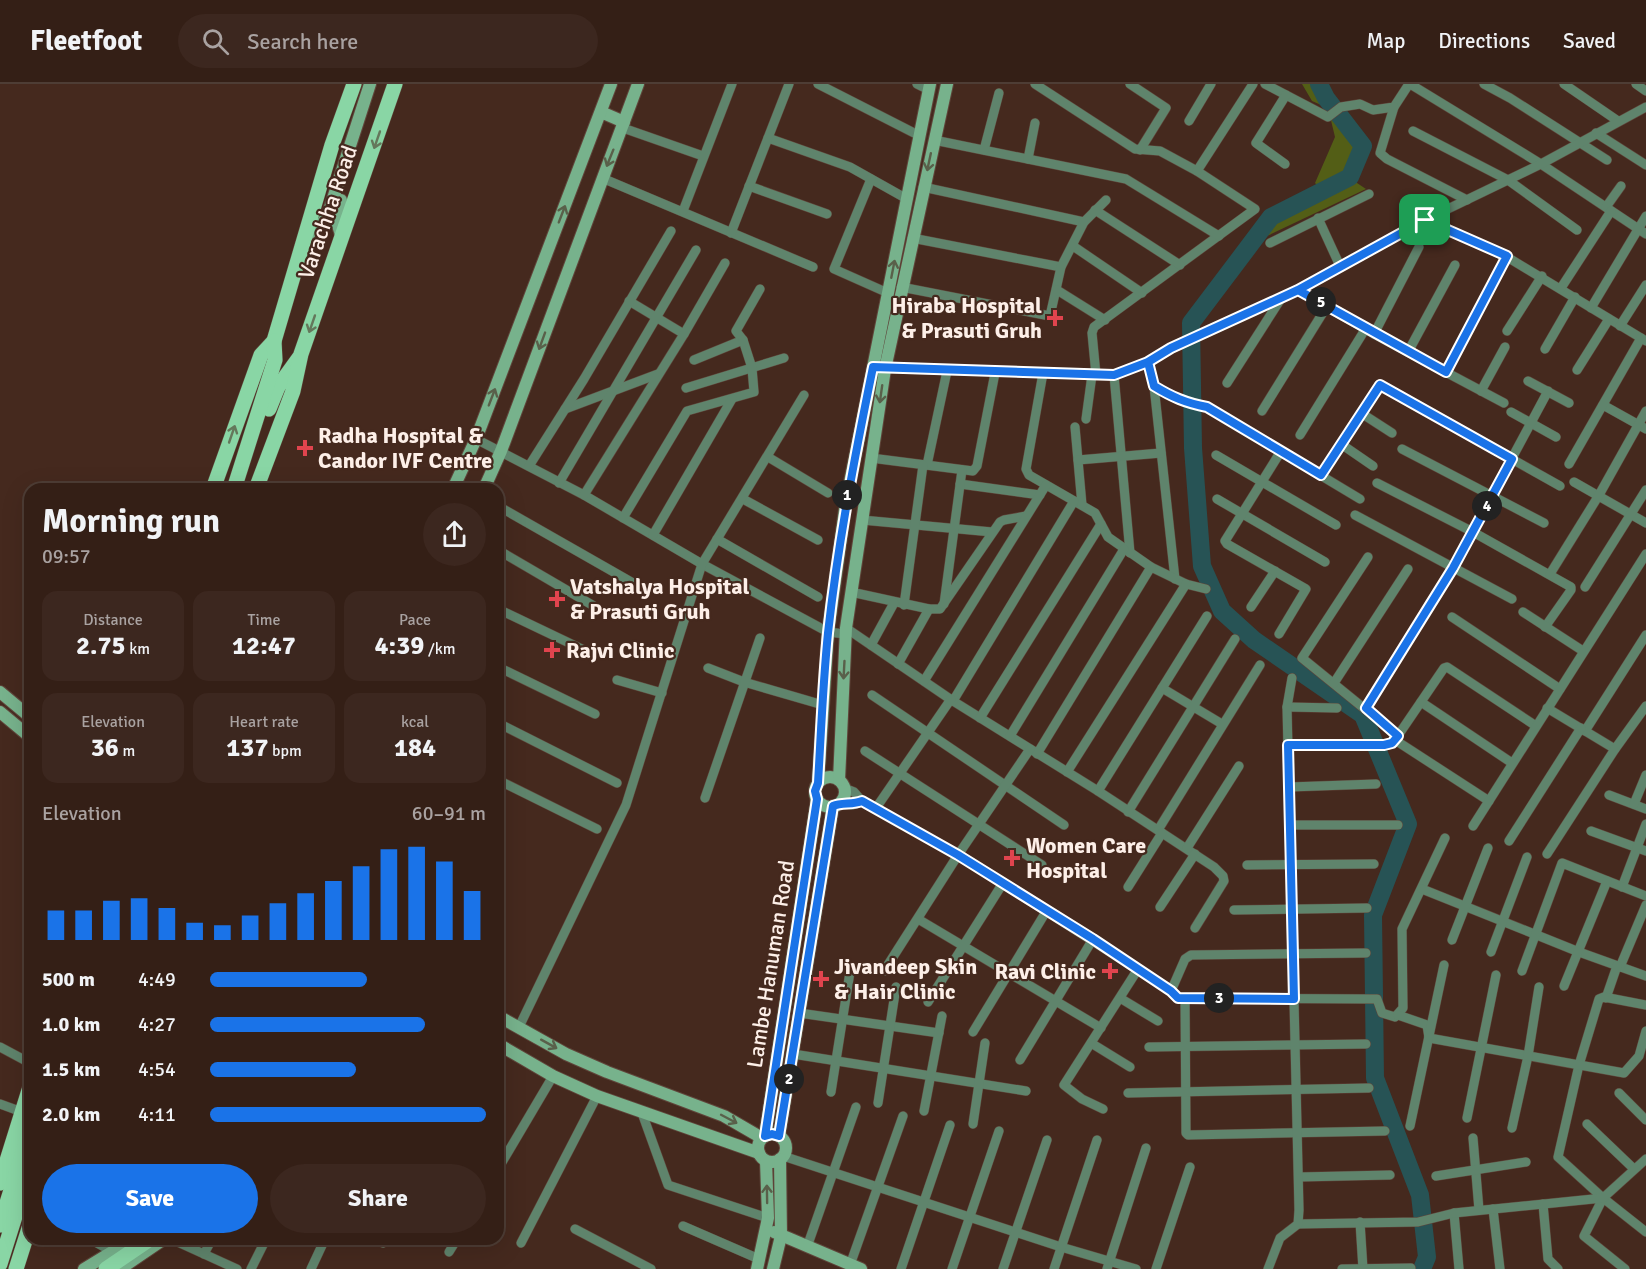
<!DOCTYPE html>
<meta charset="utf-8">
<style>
:root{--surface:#341f16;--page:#3c271f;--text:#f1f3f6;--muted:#a9a2a1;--line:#4e3d35;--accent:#1a73e8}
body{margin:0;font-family:Signika,sans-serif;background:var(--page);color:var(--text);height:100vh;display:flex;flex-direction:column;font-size:22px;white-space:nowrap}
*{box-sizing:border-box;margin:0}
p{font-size:20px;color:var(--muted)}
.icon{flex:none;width:33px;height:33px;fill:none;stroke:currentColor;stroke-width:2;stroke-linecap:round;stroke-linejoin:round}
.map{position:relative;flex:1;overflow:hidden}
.drawer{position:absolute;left:24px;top:399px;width:480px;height:762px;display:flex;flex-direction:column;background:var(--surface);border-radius:18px;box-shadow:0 6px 24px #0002,0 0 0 2px var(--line)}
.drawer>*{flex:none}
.pin{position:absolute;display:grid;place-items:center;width:51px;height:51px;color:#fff;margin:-26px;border-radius:12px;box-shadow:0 3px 9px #0006}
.km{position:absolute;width:30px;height:30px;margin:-15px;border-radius:50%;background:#222;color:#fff;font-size:16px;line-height:30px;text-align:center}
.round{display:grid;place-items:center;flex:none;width:63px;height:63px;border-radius:32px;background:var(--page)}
.summary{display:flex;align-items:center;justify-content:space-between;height:102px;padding:0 18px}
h1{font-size:33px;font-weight:800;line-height:45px}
.stats{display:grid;grid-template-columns:repeat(3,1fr);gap:9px;height:102px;padding:6px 18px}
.stats div{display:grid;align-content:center;border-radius:15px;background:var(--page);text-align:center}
.stats b{font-size:26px;font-weight:800}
.stats small{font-size:16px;font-weight:400}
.stats p{font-size:16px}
.chart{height:168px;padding:12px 18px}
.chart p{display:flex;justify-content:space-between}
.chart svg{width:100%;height:108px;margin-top:6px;stroke:var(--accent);stroke-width:6}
.primary-button{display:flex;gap:12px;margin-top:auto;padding:12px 18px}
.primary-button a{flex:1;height:69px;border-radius:36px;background:var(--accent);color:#fff;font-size:24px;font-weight:800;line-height:69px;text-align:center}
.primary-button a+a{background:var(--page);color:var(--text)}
ul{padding:0 18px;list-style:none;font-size:20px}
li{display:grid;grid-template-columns:96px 72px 1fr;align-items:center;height:45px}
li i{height:15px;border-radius:8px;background:var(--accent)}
header{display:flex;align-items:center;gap:36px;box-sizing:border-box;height:84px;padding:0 30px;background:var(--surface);border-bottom:2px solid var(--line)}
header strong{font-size:28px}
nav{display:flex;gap:33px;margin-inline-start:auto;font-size:21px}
.search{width:420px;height:54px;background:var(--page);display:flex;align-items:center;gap:15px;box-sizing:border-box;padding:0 21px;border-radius:33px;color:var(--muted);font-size:22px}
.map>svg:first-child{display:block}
</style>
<header>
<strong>Fleetfoot</strong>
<div class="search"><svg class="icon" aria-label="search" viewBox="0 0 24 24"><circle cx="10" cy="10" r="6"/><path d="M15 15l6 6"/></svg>Search here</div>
<nav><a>Map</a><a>Directions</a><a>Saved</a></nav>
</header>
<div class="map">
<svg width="1646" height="1185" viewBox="0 0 1646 1185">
<rect width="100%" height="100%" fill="#45291e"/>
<!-- green -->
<g fill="#535e16">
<path d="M1302 0H1316L1345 39 1356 67 1345 90 1321 105 1315 99 1335 53 1328 24 1312 17Z"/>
<path d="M1351 95 1366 105 1267 152 1264 142Z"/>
</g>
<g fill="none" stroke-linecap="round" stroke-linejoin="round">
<!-- river -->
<path stroke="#275355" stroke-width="18" d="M1319 0 1326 14 1363 62 1350 93 1271 133 1191 239 1193 364 1202 482 1222 527 1254 556 1363 631 1408 740 1373 831 1375 994 1420 1111 1427 1173 1422 1185"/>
<defs>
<g id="street">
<path d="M818 0 920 52"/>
<path d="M917 0 929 6"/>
<path d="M1035 0 1135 65 1160 67 1197 87 1255 125 1094 243 1092 249 1096 291"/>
<path d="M1130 0 1166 24 1140 66"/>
<path d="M1265 0 1328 33 1341 23 1360 20 1373 26 1394 23 1409 0"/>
<path d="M1410 0 1541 80 1646 150"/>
<path d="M1484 0 1510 14 1607 76"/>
<path d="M1564 0 1618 37"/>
<path d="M1636 0 1646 7"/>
<path d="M1394 23 1380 69 1387 75 1467 116"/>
<path d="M1189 37 1211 0"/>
<path d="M623 44 703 72"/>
<path d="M1413 47 1508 96 1577 146"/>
<path d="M1596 49 1646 81"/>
<path d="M768 54 850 83 907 115"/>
<path d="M934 56 1126 95 1219 152"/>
<path d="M984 66 999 9"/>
<path d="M1028 75 1035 39"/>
<path d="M1285 80 1256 59 1286 11"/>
<path d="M1197 87 1253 0"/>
<path d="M602 94 813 183"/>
<path d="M871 95 834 185 888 209"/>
<path d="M749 102 827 130"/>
<path d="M923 103 1084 138"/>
<path d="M1606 123 1621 102"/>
<path d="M1095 126 1180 181"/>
<path d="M683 127 732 0"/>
<path d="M1318 134 1340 182"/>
<path d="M1425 136 1507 173 1646 257"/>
<path d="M731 149 789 0"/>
<path d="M912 154 1061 183"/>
<path d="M1270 159 1369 110"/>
<path d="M1073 162 1142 209"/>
<path d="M901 203 1050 232 1061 183 1084 138 1106 116"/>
<path d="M1561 204 1611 127"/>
<path d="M1057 206 1105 236"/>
<path d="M1298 206 1374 250 1504 319"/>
<path d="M629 217 684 250"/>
<path d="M1591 224 1646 132"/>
<path d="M1620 242 1646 201"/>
<path d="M1507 247 1542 192"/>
<path d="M1374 250 1419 163"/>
<path d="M1545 265 1575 213"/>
<path d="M1408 268 1455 181"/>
<path d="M694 276 743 256 736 247 760 205"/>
<path d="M1148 278 1154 302 1175 495"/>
<path d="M879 284 1114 291 1148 278 1171 264 1298 206 1425 136 1541 80 1646 23"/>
<path d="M1577 286 1609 235"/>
<path d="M1446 288 1507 173"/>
<path d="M1043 289 1026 385 1029 391 1095 429 1108 453 1151 483 1186 500 1206 505"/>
<path d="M1114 291 1130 469"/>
<path d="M1528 297 1569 319"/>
<path d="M1227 299 1282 213"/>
<path d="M1154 302C1172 313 1186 319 1207 323L1360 415"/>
<path d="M686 304 784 274"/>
<path d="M1481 307 1505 263"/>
<path d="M1603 321 1646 345"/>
<path d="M565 325 658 290"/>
<path d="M1262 327 1327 222"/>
<path d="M1511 328 1556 353"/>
<path d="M1361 329 1392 349"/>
<path d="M1086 335 1092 291"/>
<path d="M1075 343 1082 421"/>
<path d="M1300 351 1366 244"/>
<path d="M476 355 584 411 702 480 828 548 845 550"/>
<path d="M1341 360 1373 382"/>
<path d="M1402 365 1544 439"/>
<path d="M1216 371 1336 441"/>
<path d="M768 373 828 409"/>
<path d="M871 374 973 387 977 382 995 289"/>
<path d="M1078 376 1161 369"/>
<path d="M1569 380 1641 254"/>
<path d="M927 381 947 287"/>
<path d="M529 382 584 295 671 147"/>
<path d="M1321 391 1380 301 1560 402"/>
<path d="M1574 398 1646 439"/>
<path d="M559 399 696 166"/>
<path d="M1377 399 1473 448 1571 503V506L1545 543"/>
<path d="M960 400 1040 411"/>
<path d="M584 411 684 250 725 179"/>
<path d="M743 415 818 456"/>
<path d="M1217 415 1325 478"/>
<path d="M498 422 647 507"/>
<path d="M1355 431 1512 515"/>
<path d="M623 434 687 327 754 308 752 284 743 256"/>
<path d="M862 436 992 448"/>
<path d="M653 451 732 315"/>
<path d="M717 455 818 513"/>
<path d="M498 466 599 525"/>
<path d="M1368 473 1302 574 1398 652"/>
<path d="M1550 490 1599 411 1646 327"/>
<path d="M1585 503 1646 406"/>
<path d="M851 508 929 525H940L1000 438 1004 436 1026 432"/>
<path d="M944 520 962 386"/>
<path d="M904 521 923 381"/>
<path d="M1251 523 1275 487"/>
<path d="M498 525 586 567"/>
<path d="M1523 528 1583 567"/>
<path d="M1452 533 1560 605"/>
<path d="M846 544 953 617 1098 707 1214 783 1223 792 1224 797 1195 844"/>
<path d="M1279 550 1306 505 1227 460 1225 457 1281 367"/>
<path d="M871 561 894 519"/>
<path d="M898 580 929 525"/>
<path d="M498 583 595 630"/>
<path d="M708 584 744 598 823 621"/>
<path d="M617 596 662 609"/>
<path d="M924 597 1046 401"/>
<path d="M1334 599 1408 485"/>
<path d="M1162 604 1222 640"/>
<path d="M872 611 1064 741"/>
<path d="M953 617 1074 417"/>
<path d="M1421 618 1512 679"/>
<path d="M1287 623 1337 624"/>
<path d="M1366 624 1453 484 1548 307"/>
<path d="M1547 624 1615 665"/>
<path d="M980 634 1101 440"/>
<path d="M498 639 617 699"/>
<path d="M1585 647 1646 551"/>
<path d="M1010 652 1124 465"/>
<path d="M1395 656 1489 717"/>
<path d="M1288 661H1388L1395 656 1444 584 1447 583 1536 642"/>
<path d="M865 667 1042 781"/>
<path d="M1037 670 1151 483"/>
<path d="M1067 688 1186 500"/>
<path d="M498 696 597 745"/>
<path d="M1289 703 1376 700"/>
<path d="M1098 707 1207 532"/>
<path d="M1609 711 1646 725"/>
<path d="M705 714 760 554"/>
<path d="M862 717 958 771 1171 907 1178 914 1377 915 1382 929 1395 933 1403 924 1402 845 1445 754"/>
<path d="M839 719 852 721 862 717 854 708 844 704"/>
<path d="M1634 720 1646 691"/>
<path d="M876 724 951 615"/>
<path d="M1128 728 1235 555"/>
<path d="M1290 741H1398"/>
<path d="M1473 742 1646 470"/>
<path d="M1158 746 1260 581"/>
<path d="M1591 747 1646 767"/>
<path d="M1509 757 1581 644"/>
<path d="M1187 764 1239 682"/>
<path d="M1547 770 1615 665 1646 622"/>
<path d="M1247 781 1374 780"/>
<path d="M1128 803 1162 749"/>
<path d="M1622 803 1646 740"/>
<path d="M1422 805 1579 868 1646 892"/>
<path d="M1160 823 1195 770"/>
<path d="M1234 826 1367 824"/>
<path d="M918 835 1101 944"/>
<path d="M1452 856 1488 764"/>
<path d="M1491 868 1527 773"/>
<path d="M1620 883 1646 821"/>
<path d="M884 887 958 771 1030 665"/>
<path d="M1522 887 1562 779 1646 812"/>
<path d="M1564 902 1607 797"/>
<path d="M1171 907 1185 875 1191 871 1366 869"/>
<path d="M1120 914 1158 937"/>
<path d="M1185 914 1186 1049 1188 1051 1385 1047"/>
<path d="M1606 914 1617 882"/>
<path d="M928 918 1003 799"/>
<path d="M1646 921 1604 913 1599 915 1579 981 1558 1073 1603 1114 1646 1148"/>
<path d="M799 929 939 949"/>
<path d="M1398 931 1427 941 1429 954 1624 989 1639 972 1646 947"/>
<path d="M519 943 626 721 702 480 804 311"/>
<path d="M973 948 1047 826"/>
<path d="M1091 959 1130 983"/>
<path d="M0 963 30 979"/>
<path d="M1149 963 1366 960"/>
<path d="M793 970 1026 1007"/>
<path d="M1020 976 1093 855"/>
<path d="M831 1008 850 888"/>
<path d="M1128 1009 1369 1004"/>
<path d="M1619 1009 1646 1036"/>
<path d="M878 1019 896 903"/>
<path d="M0 1020 22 1028"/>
<path d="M1103 1025 1082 1015 1064 1001 1138 885"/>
<path d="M924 1027 942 932"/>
<path d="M642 1029 668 1101 768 1134"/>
<path d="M1467 1034 1496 891"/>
<path d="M973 1040 985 959"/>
<path d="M1587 1040 1634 1085"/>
<path d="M1410 1042 1444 881"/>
<path d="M1512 1044 1528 972 1539 903"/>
<path d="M1473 1054 1479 1126"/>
<path d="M783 1072 1061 1163 1136 1185"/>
<path d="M498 1085 553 992"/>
<path d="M1436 1092 1526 1078"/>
<path d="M1299 1093 1390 1091"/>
<path d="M1603 1114 1584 1152 1625 1185"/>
<path d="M1543 1120 1548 1175 1558 1185"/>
<path d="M1493 1125 1500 1185"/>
<path d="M1454 1129 1459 1185"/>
<path d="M1360 1138 1363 1185"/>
<path d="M1298 1140 1418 1138 1454 1129 1603 1114 1646 1075"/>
<path d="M683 1142 759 1175"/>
<path d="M575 1145 651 1185"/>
<path d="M90 1155 113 1168"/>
<path d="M171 1155 237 1185"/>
<path d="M383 1159 385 1155"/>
<path d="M521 1159 597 1012"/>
<path d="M807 1163 856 1023"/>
<path d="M449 1168 457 1155"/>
<path d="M204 1170 212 1155"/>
<path d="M850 1181 903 1032"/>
<path d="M251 1185 266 1155"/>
<path d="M311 1185 325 1155"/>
<path d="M901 1185 950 1041"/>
<path d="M952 1185 999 1047"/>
<path d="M1003 1185 1047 1056"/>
<path d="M1054 1185 1097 1056"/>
<path d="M1107 1185 1146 1064"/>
<path d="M1156 1185 1190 1083"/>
<path d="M1268 1185 1280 1154 1298 1140 1299 1126 1287 623 1292 594"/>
<path d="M1342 1185 1411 1184"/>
</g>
<g id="secondary">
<path d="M601 28 624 38"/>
<path d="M341 116 336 135 342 154"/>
<path d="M305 153 323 138 328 130 370 0"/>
<path d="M453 405 476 355 611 0"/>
<path d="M484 405 501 367 638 0"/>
<path d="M0 608 30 633"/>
<path d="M0 628 30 653"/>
<circle cx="830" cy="708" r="15"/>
<path d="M839 696 846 544 885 285 947 0"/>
<path d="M818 699 828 548 846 418 930 0"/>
<path d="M498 932 566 970 607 988 724 1032 762 1054"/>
<path d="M498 960 553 992 597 1012 759 1069"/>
<circle cx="772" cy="1064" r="14"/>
<path d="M765 1052 817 715"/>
<path d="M779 1052 833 722"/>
<path d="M774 1148 861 1185"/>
<path d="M84 1185 133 1155"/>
<path d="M120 1185 164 1155"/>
<path d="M757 1185 768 1134 766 1077"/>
<path d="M773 1185 781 1152 780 1075"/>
</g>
<g id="primary">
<path d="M269 325 278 303 299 274"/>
<path d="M213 405 261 271 274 257 332 61 354 0"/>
<path d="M234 405 275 276 274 257"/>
<path d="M256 405 293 307 301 270 395 0"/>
<path d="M0 1099 30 1003"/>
<path d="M0 1141 30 1046"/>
<path d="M0 1180 30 1085"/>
<path d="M16 1185 30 1141"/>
<path d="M106 1185 150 1155"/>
</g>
</defs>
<!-- street casing -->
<use href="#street" stroke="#5f453a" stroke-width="10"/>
<!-- secondary casing -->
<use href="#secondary" stroke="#5f453a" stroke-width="14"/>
<!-- primary casing -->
<use href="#primary" stroke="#5f453a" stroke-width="16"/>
<!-- street -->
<use href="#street" stroke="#5f846c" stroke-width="9"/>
<!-- secondary -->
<use href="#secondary" stroke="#77b28c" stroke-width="12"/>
<!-- primary -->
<use href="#primary" stroke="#89d6a5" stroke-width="15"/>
</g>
<!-- one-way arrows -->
<defs><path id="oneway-shaft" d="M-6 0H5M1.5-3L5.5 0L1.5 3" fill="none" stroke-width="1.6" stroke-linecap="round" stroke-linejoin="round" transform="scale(1.5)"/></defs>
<g stroke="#64775b">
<use href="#oneway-shaft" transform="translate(377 56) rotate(109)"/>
<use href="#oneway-shaft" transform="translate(312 240) rotate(109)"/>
<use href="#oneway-shaft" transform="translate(232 350) rotate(-71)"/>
</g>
<g stroke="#59604a">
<use href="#oneway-shaft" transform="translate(610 74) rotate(112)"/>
<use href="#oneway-shaft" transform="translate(929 78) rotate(102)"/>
<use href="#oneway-shaft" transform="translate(562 130) rotate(-69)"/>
<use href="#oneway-shaft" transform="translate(893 185) rotate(-79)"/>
<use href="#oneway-shaft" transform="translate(542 257) rotate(110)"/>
<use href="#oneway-shaft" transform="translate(881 310) rotate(98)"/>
<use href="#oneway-shaft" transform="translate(492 313) rotate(-69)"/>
<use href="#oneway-shaft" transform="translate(844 586) rotate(93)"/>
<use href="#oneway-shaft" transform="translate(549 960) rotate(29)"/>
<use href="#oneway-shaft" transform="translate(729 1035) rotate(28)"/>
<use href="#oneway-shaft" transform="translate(767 1110) rotate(-91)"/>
</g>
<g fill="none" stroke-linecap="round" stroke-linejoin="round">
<defs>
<path id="route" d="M1425 136 1298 206 1171 264 1148 278 1114 291 873 283C855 371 838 459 828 549 823 598 821 649 818 699L815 707 817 715 765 1052 772 1050 779 1052 833 722C842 718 852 721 862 717L958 771 1093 855 1171 907 1178 914 1294 915 1288 661H1384L1392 659 1398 652 1366 624 1453 484 1512 375 1380 301 1321 391 1207 323C1186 319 1172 313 1154 302L1148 278 1171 264 1298 206 1446 288 1507 172 1425 136"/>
</defs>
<!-- route casing -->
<use href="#route" stroke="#fff" stroke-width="12"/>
<!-- route -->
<use href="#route" stroke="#1a73e8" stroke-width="8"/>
</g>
<!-- markers -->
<g fill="#e0444e" stroke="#45291e" stroke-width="2">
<path d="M1052 225h6v6h6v6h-6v6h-6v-6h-6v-6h6z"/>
<path d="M302 355h6v6h6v6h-6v6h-6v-6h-6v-6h6z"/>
<path d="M554 506h6v6h6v6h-6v6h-6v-6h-6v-6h6z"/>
<path d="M549 557h6v6h6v6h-6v6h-6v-6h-6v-6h6z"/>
<path d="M1009 765h6v6h6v6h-6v6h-6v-6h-6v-6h6z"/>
<path d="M1107 878h6v6h6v6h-6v6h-6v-6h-6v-6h6z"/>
<path d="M818 886h6v6h6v6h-6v6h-6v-6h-6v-6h6z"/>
</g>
<g text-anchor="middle" stroke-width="4.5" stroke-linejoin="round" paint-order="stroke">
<!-- street labels -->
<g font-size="22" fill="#fdefe8" stroke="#45291e">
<text transform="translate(327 128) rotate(-71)" y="8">Varachha Road</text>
<text transform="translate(770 880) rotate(-81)" y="8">Lambe Hanuman Road</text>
</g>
<!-- poi labels -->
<g font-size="22" font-weight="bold" fill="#fdefe8" stroke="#45291e" text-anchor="start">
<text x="1042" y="229" text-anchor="end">Hiraba Hospital<tspan x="1042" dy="25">&amp; Prasuti Gruh</tspan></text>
<text x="318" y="359">Radha Hospital &amp;<tspan x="318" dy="25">Candor IVF Centre</tspan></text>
<text x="570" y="510">Vatshalya Hospital<tspan x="570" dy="25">&amp; Prasuti Gruh</tspan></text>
<text x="566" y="574">Rajvi Clinic</text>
<text x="1026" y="769">Women Care<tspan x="1026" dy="25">Hospital</tspan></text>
<text x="834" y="890">Jivandeep Skin<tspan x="834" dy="25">&amp; Hair Clinic</tspan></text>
<text x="1096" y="895" text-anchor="end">Ravi Clinic</text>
</g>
</g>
</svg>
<div class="pin" style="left:1425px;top:136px;background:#1e9e55"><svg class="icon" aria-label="arrive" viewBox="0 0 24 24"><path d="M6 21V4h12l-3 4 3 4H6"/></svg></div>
<b class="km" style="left:847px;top:411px">1</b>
<b class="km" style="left:789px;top:995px">2</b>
<b class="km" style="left:1219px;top:914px">3</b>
<b class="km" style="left:1487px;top:422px">4</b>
<b class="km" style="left:1321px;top:218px">5</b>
<section class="drawer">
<div class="summary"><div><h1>Morning run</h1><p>09:57</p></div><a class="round"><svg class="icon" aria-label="share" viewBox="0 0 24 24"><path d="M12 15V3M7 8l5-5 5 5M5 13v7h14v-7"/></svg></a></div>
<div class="stats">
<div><p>Distance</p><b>2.75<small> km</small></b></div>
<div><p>Time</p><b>12:47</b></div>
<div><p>Pace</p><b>4:39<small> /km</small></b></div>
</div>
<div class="stats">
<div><p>Elevation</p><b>36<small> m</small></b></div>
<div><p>Heart rate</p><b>137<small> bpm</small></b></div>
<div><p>kcal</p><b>184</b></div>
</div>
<div class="chart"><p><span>Elevation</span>60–91 m</p>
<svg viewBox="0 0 160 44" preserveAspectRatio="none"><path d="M5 44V32M15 44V32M25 44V28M35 44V27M45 44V31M55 44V37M65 44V38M75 44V34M85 44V29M95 44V25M105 44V20M115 44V14M125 44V7M135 44V6M145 44V12M155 44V24"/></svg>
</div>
<ul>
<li><b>500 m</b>4:49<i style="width:57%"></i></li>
<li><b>1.0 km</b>4:27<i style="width:78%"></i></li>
<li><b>1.5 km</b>4:54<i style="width:53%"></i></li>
<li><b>2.0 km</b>4:11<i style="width:100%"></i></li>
</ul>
<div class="primary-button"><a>Save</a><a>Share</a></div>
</section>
</div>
